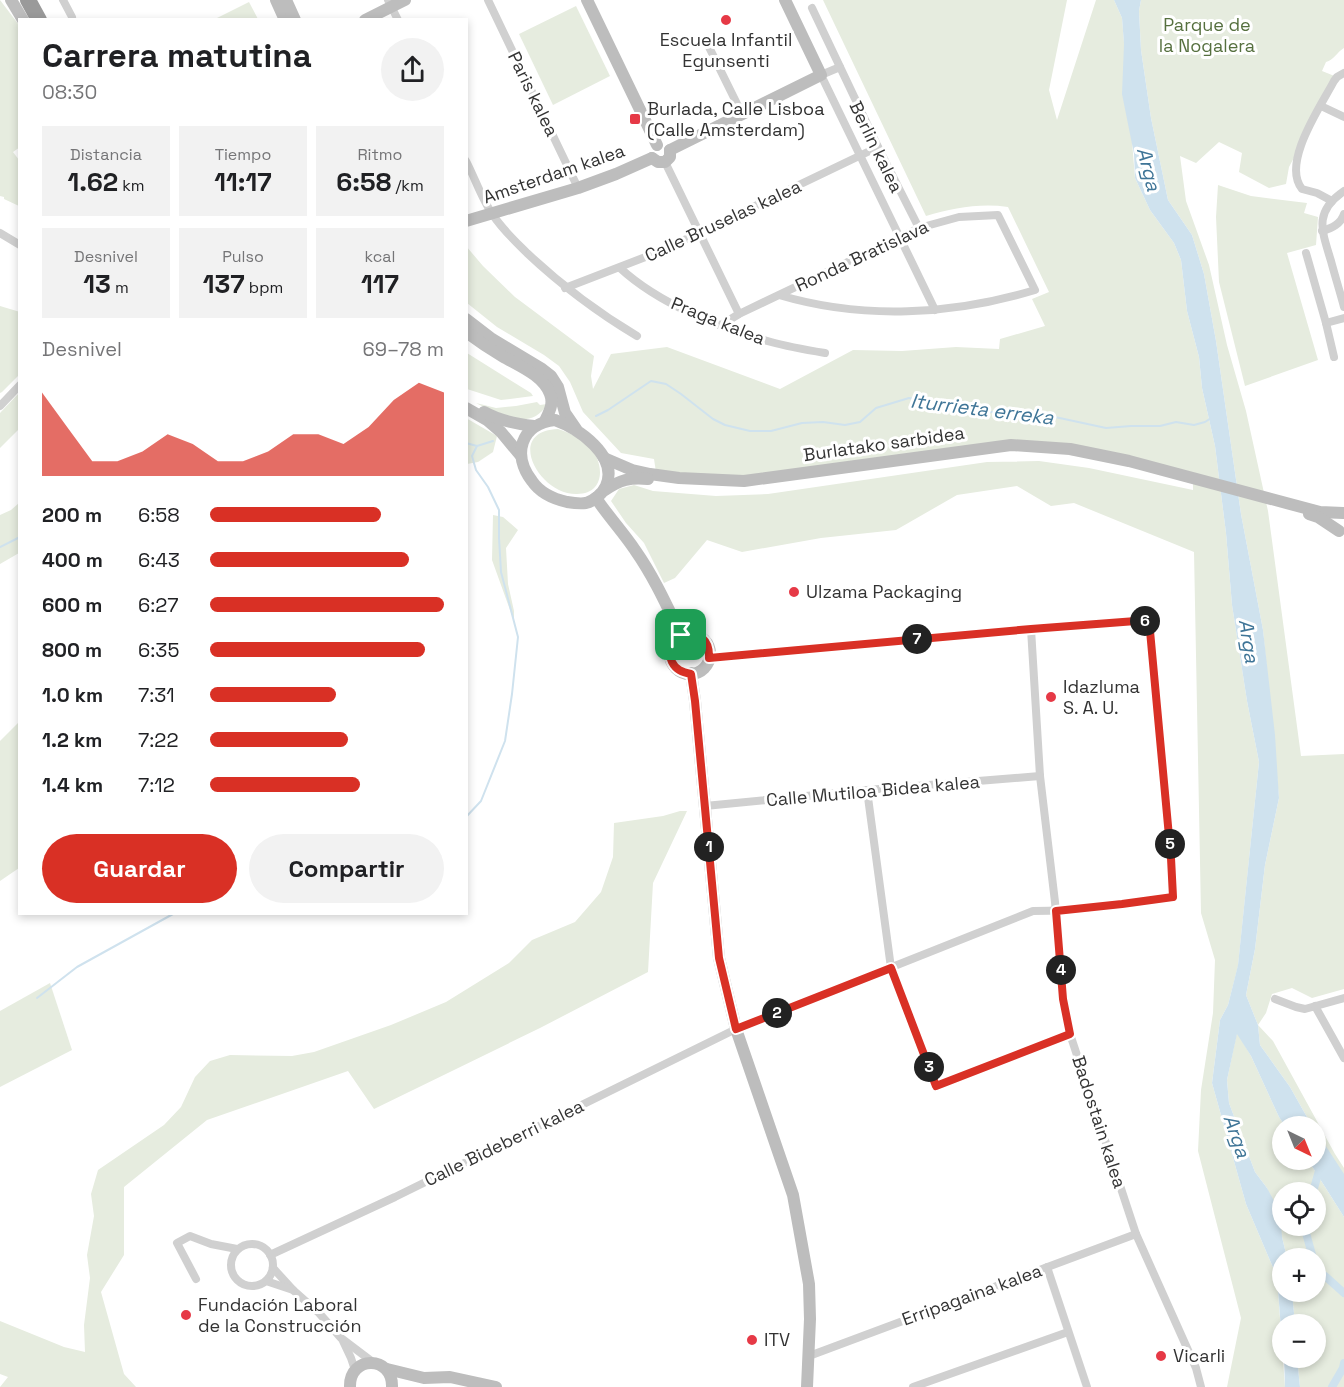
<!DOCTYPE html>
<html lang="es">
<meta charset="utf-8">
<style>
:root{--surface:#fff;--page:#f2f2f2;--text:#202124;--muted:#757577;--accent:#d93025}
body{margin:0;font-family:"Space Grotesk",sans-serif;background:var(--page);color:var(--text);height:100vh;display:flex;flex-direction:column;font-size:22px;white-space:nowrap}
*{box-sizing:border-box;margin:0}
p{font-size:20px;color:var(--muted)}
.icon{flex:none;width:33px;height:33px;fill:none;stroke:currentColor;stroke-width:2;stroke-linecap:round;stroke-linejoin:round}
.map{position:relative;flex:1;overflow:hidden}
.panel{position:absolute;left:18px;top:18px;width:450px;height:897px;display:flex;flex-direction:column;background:var(--surface);border-radius:0px;box-shadow:0 3px 9px #0003}
.panel>*{flex:none}
.needle{width:39px;rotate:137deg}
.fabs{position:absolute;left:1272px;top:1116px;display:grid;gap:12px}
.fabs a{display:grid;place-items:center;width:54px;height:54px;border-radius:50%;background:var(--surface);box-shadow:0 3px 9px #0003;font-size:30px}
.pin{position:absolute;display:grid;place-items:center;width:51px;height:51px;color:#fff;margin:-26px;border-radius:12px;box-shadow:0 3px 9px #0006}
.km{position:absolute;width:30px;height:30px;margin:-15px;border-radius:50%;background:#222;color:#fff;font-size:16px;line-height:30px;text-align:center}
.round{display:grid;place-items:center;flex:none;width:63px;height:63px;border-radius:32px;background:var(--page)}
.headline{display:flex;align-items:center;justify-content:space-between;height:102px;padding:0 24px}
h1{font-size:33px;font-weight:700;line-height:45px}
.figures{display:grid;grid-template-columns:repeat(3,1fr);gap:9px;height:102px;padding:6px 24px}
.figures div{display:grid;align-content:center;border-radius:0px;background:var(--page);text-align:center}
.figures b{font-size:26px;font-weight:700}
.figures small{font-size:16px;font-weight:400}
.figures p{font-size:16px}
.chart{height:168px;padding:12px 24px}
.chart p{display:flex;justify-content:space-between}
.chart svg{width:100%;height:108px;margin-top:6px;fill:var(--accent);opacity:.7}
.button{display:flex;gap:12px;margin-top:auto;padding:12px 24px}
.button a{flex:1;height:69px;border-radius:36px;background:var(--accent);color:#fff;font-size:24px;font-weight:700;line-height:69px;text-align:center}
.button a+a{background:var(--page);color:var(--text)}
ul{padding:0 24px;list-style:none;font-size:20px}
li{display:grid;grid-template-columns:96px 72px 1fr;align-items:center;height:45px}
li i{height:15px;border-radius:8px;background:var(--accent)}
.map>svg:first-child{display:block}
</style>
<div class="map">
<svg width="1344" height="1387" viewBox="0 0 1344 1387">
<rect width="100%" height="100%" fill="#fff"/>
<!-- green -->
<g fill="#e6ecdf" fill-rule="evenodd">
<path d="M0 0 19 25 20 147 13 152 19 160V206L4 199V197L0 196Z"/>
<path d="M823 0H1067L1049 90 1057 120 1096 0H1114L1122 18 1135 178 1150 210 1174 243 1181 260 1187 311 1199 357 1202 388 1215 446 1226 533 1232 605 1247 701 1259 762 1238 966 1228 1005 1220 1020 1212 1083 1246 1204 1277 1277 1285 1387H1227L1241 1318 1198 1151 1201 1090 1213 1013 1215 960 1201 913 1194 552 1074 503 1051 506 1017 486 957 495 896 530 821 538 742 552 707 540 675 578 664 583 644 543 626 523 611 501 619 489 634 485 653 491 716 496 768 494 987 462 1039 461 1089 468 1193 490V477L1003 443 741 476 656 472 654 459 621 453 583 412 570 382 559 366 544 355 497 327 467 303 466 246 483 266 515 297 594 356 591 376 593 389 611 354 667 347 780 389 853 350 902 351 956 347 999 349 1000 339 1045 326 1032 299 1049 292 1008 207C980 203 953 208 926 216Z"/>
<path d="M1141 0H1344V48C1337 52 1334 60 1326 62L1322 71 1337 77 1289 167 1286 184 1269 188 1239 172 1242 153 1219 142 1196 163 1180 156 1186 201 1209 265 1227 345 1246 411 1268 511 1301 756 1344 754V989L1312 998 1292 988 1272 994 1266 1013 1258 1025 1273 1041 1335 1154 1344 1168V1180L1316 1132V1126H1312L1290 1087 1260 1045 1258 1025 1246 995 1255 949 1265 865 1279 798 1263 630 1241 514 1216 341 1204 274 1192 235 1168 200 1151 118 1141 50 1139 11Z"/>
<path d="M249 2 258 19H215Z"/>
<path d="M576 6 610 76 553 105 519 34Z"/>
<path d="M1218 185 1251 196 1307 203 1304 213 1318 217 1316 245 1287 253 1318 360 1245 386 1219 282 1216 217Z"/>
<path d="M0 306 20 312 19 375 2 392 0 393Z"/>
<path d="M467 353 531 393 533 396 501 400 467 389Z"/>
<path d="M19 393V429L0 448V413Z"/>
<path d="M537 402 540 405 547 404C531 433 498 414 476 403L496 408 516 406Z"/>
<path d="M466 418 497 436 493 452 478 462 467 464Z"/>
<path d="M558 429C570 433 581 438 590 447 605 464 605 494 577 494 539 495 504 431 558 429Z"/>
<path d="M19 503V553L0 564V515L11 510Z"/>
<path d="M493 515 503 517 518 530 506 548 508 584 514 611V621L492 560Z"/>
<path d="M18 723 20 725 19 868 0 881V741Z"/>
<path d="M680 811H687L653 883 648 972 540 1028 374 1109 348 1071 207 1120 124 1187V1255L101 1292 124 1374 136 1387H0L8 1377 0 1374V1321L64 1347 85 1352 84 1325 90 1278 87 1255 94 1216 91 1194 98 1170 164 1125 181 1107 195 1077 210 1061 230 1055 292 1056 314 1052 391 1025 446 1002 509 963 532 940 575 922 601 892 613 857 614 823 663 816Z"/>
<path d="M50 983 72 1050 0 1087V1011Z"/>
<path d="M1237 1032 1251 1056 1279 1117 1285 1126H1282V1160H1308L1344 1217V1387H1300L1297 1358H1316V1324H1295L1292 1292H1316V1258H1287L1282 1237 1267 1188 1255 1172 1229 1103 1227 1080ZM1282 1192H1316V1226H1282Z"/>
</g>
<!-- water -->
<g fill="#cfe2ee">
<path d="M1114 0H1141L1139 11 1141 50 1151 118 1168 200 1192 235 1204 274 1216 341 1241 514 1263 630 1275 735 1279 798 1265 865 1255 949 1246 995 1258 1025 1260 1045 1290 1087 1312 1126H1285L1279 1117 1251 1056 1237 1034 1227 1080 1229 1103 1255 1172 1267 1188 1280 1212 1282 1237 1287 1258H1282V1292H1292L1295 1324H1282V1343L1277 1277 1246 1204 1212 1083 1220 1020 1228 1005 1238 965 1259 762 1247 701 1232 605 1226 533 1215 446 1202 388 1199 357 1187 311 1181 260 1174 243 1150 210 1135 178 1134 154 1122 94 1124 44 1122 18Z"/>
<path d="M1316 1131 1344 1174V1217L1308 1160H1316Z"/>
<path d="M1284 1358H1297L1300 1387H1285Z"/>
</g>
<g fill="none" stroke-linecap="round" stroke-linejoin="round">
<!-- stream -->
<g stroke="#cfe2ee" stroke-width="2">
<path d="M596 416 608 410 651 381 666 384 681 394 713 419 725 425 750 431H771L802 423 823 422 845 425 860 422 876 408 909 398 948 406 968 412H1006L1055 417 1106 428 1131 426H1160L1176 422 1194 425 1205 422 1211 418"/>
<path d="M466 443 477 446 493 441"/>
<path d="M0 547 20 537"/>
<path d="M466 817 481 801 505 741 512 694 518 637 501 572 499 538V510L488 487 476 470 472 456 477 446"/>
<path d="M37 998 77 967 173 914"/>
</g>
<!-- canal -->
<g stroke="#cfe2ee" stroke-width="8">
<path d="M1313 1192 1320 1167"/>
<path d="M1307 1226 1306 1233 1313 1258"/>
<path d="M1316 1264V1266"/>
<path d="M1325 1276 1344 1293"/>
<path d="M1332 1387 1343 1368 1344 1363"/>
</g>
<!-- street -->
<g stroke="#d0d0d0" stroke-width="8">
<path d="M63 0 72 17"/>
<path d="M388 0 398 20"/>
<path d="M488 0 578 188"/>
<path d="M812 8 878 147 919 228"/>
<path d="M707 43 742 114"/>
<path d="M840 67 821 75 935 310"/>
<path d="M1321 106 1344 117"/>
<path d="M466 161C475 178 482 200 493 215 502 229 515 241 527 253 561 285 597 312 637 336"/>
<path d="M665 162 739 314"/>
<path d="M1344 191C1313 212 1322 231 1331 261 1335 276 1340 292 1344 307"/>
<path d="M1332 201 1317 193 1302 189C1281 163 1321 106 1334 81L1337 77 1344 73"/>
<path d="M1322 231C1332 228 1341 224 1344 214"/>
<path d="M0 233 20 245"/>
<path d="M1306 253 1326 323 1334 357"/>
<path d="M620 268C659 304 720 328 771 342 789 347 807 350 825 353"/>
<path d="M565 288 661 251 878 147"/>
<path d="M1326 323 1344 318"/>
<path d="M721 325 739 314 919 228 959 217 998 215 1035 290C952 315 863 320 779 295"/>
<path d="M0 406 20 385"/>
<path d="M1031 629 1040 776 1055 902 1063 999 1070 1034 1136 1234 1196 1368 1201 1387"/>
<path d="M867 790 891 968 936 1086 1070 1034"/>
<path d="M705 806 867 790 1040 776"/>
<path d="M1275 999 1296 1007 1305 1009 1344 998"/>
<path d="M1315 1006 1344 1058"/>
<circle cx="252" cy="1265" r="21"/>
<path d="M270 1255 395 1197 736 1029 1033 911C1080 911 1126 904 1173 897L1171 858 1149 620 1031 629 709 658"/>
<path d="M1047 1267 1087 1387"/>
<path d="M273 1268 293 1290 319 1313 341 1338 374 1363"/>
<path d="M196 1279 177 1243 190 1236 211 1244 237 1249"/>
<path d="M266 1281 293 1290"/>
<path d="M343 1341 351 1358 355 1370"/>
<path d="M809 1356 1136 1234"/>
<path d="M913 1387 1068 1332"/>
</g>
<!-- secondary -->
<g stroke="#bdbdbd" stroke-width="12">
<path d="M11 0 23 20"/>
<path d="M276 0 285 20"/>
<path d="M286 0 295 20"/>
<path d="M587 0 657 145"/>
<path d="M365 20 405 0"/>
<path d="M670 150 821 75 785 0"/>
<path d="M652 158 658 162H665L670 157V150"/>
<path d="M466 221 578 188 616 174 652 158"/>
<path d="M466 319 492 339 542 369 551 376 558 387 565 413 576 429"/>
<path d="M466 332C478 341 490 349 502 356 519 366 543 375 550 394 554 404 549 412 545 421"/>
<path d="M466 408 487 420 501 432 521 456"/>
<path d="M484 412C500 421 516 424 534 426"/>
<path d="M555 420C578 428 619 456 606 486 603 493 594 501 586 503 580 504 573 503 567 502 554 499 540 493 532 481 512 455 520 424 555 420Z"/>
<path d="M604 458 632 470 650 474 679 478 744 481 1011 445 1070 449 1129 461 1320 512 1343 513"/>
<path d="M605 490C620 480 630 477 648 479"/>
<path d="M596 498C608 516 623 532 635 550 654 577 667 606 681 635"/>
<path d="M1309 514 1318 517 1339 531"/>
<circle cx="690" cy="654" r="20"/>
<path d="M691 673 695 701 719 958 736 1029 793 1195 809 1284 810 1319 807 1387"/>
<path d="M387 1369 424 1378 450 1377 496 1387"/>
<path d="M350 1387C349 1355 393 1355 392 1387"/>
</g>
<!-- highway -->
<path stroke="#9a9a9a" stroke-width="16" d="M28 0 39 20"/>
</g>
<g fill="none" stroke-linecap="round" stroke-linejoin="round">
<defs>
<path id="route" d="M1149 620 1171 858 1173 897 1122 904 1056 911 1063 999 1070 1034 936 1086 891 968 736 1029 719 958 695 701 691 674C682 672 676 670 672 662 658 633 711 619 709 658L1031 629Z"/>
</defs>
<!-- route casing -->
<use href="#route" stroke="#fff" stroke-width="12"/>
<!-- route -->
<use href="#route" stroke="#d93025" stroke-width="8"/>
</g>
<!-- markers -->
<g fill="#e63946" stroke="#fff" stroke-width="2">
<circle cx="726" cy="20" r="6"/>
<rect x="629" y="113" width="12" height="12" rx="3"/>
<circle cx="794" cy="592" r="6"/>
<circle cx="1051" cy="697" r="6"/>
<circle cx="186" cy="1315" r="6"/>
<circle cx="752" cy="1340" r="6"/>
<circle cx="1161" cy="1356" r="6"/>
</g>
<g text-anchor="middle" stroke-width="6" stroke-linejoin="round" paint-order="stroke">
<!-- park labels -->
<g font-size="18" fill="#56703f" stroke="#fff">
<text x="1207" y="31">Parque de<tspan x="1207" dy="21">la Nogalera</tspan></text>
</g>
<!-- poi labels -->
<g font-size="18" fill="#333" stroke="#fff" text-anchor="start">
<text x="726" y="46" text-anchor="middle">Escuela Infantil<tspan x="726" dy="21">Egunsenti</tspan></text>
<text x="647" y="115">Burlada, Calle Lisboa<tspan x="647" dy="21">(Calle Amsterdam)</tspan></text>
<text x="806" y="598">Ulzama Packaging</text>
<text x="1063" y="693">Idazluma<tspan x="1063" dy="21">S. A. U.</tspan></text>
<text x="198" y="1311">Fundación Laboral<tspan x="198" dy="21">de la Construcción</tspan></text>
<text x="764" y="1346">ITV</text>
<text x="1173" y="1362">Vicarli</text>
</g>
<!-- street labels -->
<g font-size="18" fill="#333" stroke="#fff">
<text transform="translate(533 94) rotate(64)" y="6">Paris kalea</text>
<text transform="translate(876 147) rotate(64)" y="6">Berlin kalea</text>
<text transform="translate(554 174) rotate(-19)" y="6">Amsterdam kalea</text>
<text transform="translate(723 221) rotate(-25)" y="6">Calle Bruselas kalea</text>
<text transform="translate(862 256) rotate(-25)" y="6">Ronda Bratislava</text>
<text transform="translate(718 321) rotate(22)" y="6">Praga kalea</text>
<text transform="translate(884 444) rotate(-8)" y="6">Burlatako sarbidea</text>
<text transform="translate(873 791) rotate(-5)" y="6">Calle Mutiloa Bidea kalea</text>
<text transform="translate(1099 1122) rotate(72)" y="6">Badostain kalea</text>
<text transform="translate(504 1143) rotate(-26)" y="6">Calle Bideberri kalea</text>
<text transform="translate(972 1295) rotate(-20)" y="6">Erripagaina kalea</text>
</g>
<!-- water labels -->
<g font-size="20" font-style="italic" fill="#3f7597" stroke="#fff">
<text transform="translate(1149 169) rotate(76)" y="7">Arga</text>
<text transform="translate(982 409) rotate(7)" y="7">Iturrieta erreka</text>
<text transform="translate(1249 641) rotate(81)" y="7">Arga</text>
<text transform="translate(1237 1136) rotate(71)" y="7">Arga</text>
</g>
</g>
</svg>
<div class="fabs">
<a><svg class="needle" viewBox="-14 -14 28 28"><path d="M0-13l5 13h-10z" fill="#e53935"/><path d="M0 13l5-13h-10z" fill="#757577"/></svg></a>
<a><svg class="icon" aria-label="locate" viewBox="0 0 24 24"><circle cx="12" cy="12" r="6"/><path d="M12 2v4M12 18v4M2 12h4M18 12h4"/></svg></a>
<a>+</a>
<a>−</a>
</div>
<div class="pin" style="left:681px;top:635px;background:#1e9e55"><svg class="icon" aria-label="arrive" viewBox="0 0 24 24"><path d="M6 21V4h12l-3 4 3 4H6"/></svg></div>
<b class="km" style="left:709px;top:847px">1</b>
<b class="km" style="left:777px;top:1013px">2</b>
<b class="km" style="left:929px;top:1067px">3</b>
<b class="km" style="left:1061px;top:970px">4</b>
<b class="km" style="left:1170px;top:844px">5</b>
<b class="km" style="left:1145px;top:621px">6</b>
<b class="km" style="left:917px;top:639px">7</b>
<section class="panel">
<div class="headline"><div><h1>Carrera matutina</h1><p>08:30</p></div><a class="round"><svg class="icon" aria-label="share" viewBox="0 0 24 24"><path d="M12 15V3M7 8l5-5 5 5M5 13v7h14v-7"/></svg></a></div>
<div class="figures">
<div><p>Distancia</p><b>1.62<small> km</small></b></div>
<div><p>Tiempo</p><b>11:17</b></div>
<div><p>Ritmo</p><b>6:58<small> /km</small></b></div>
</div>
<div class="figures">
<div><p>Desnivel</p><b>13<small> m</small></b></div>
<div><p>Pulso</p><b>137<small> bpm</small></b></div>
<div><p>kcal</p><b>117</b></div>
</div>
<div class="chart"><p><span>Desnivel</span>69–78 m</p>
<svg viewBox="0 0 160 44" preserveAspectRatio="none"><path d="M0 44V10L10 24L20 38L30 38L40 34L50 27L60 31L70 38L80 38L90 34L100 27L110 27L120 31L130 24L140 13L150 6L160 10V44z"/></svg>
</div>
<ul>
<li><b>200 m</b>6:58<i style="width:73%"></i></li>
<li><b>400 m</b>6:43<i style="width:85%"></i></li>
<li><b>600 m</b>6:27<i style="width:100%"></i></li>
<li><b>800 m</b>6:35<i style="width:92%"></i></li>
<li><b>1.0 km</b>7:31<i style="width:54%"></i></li>
<li><b>1.2 km</b>7:22<i style="width:59%"></i></li>
<li><b>1.4 km</b>7:12<i style="width:64%"></i></li>
</ul>
<div class="button"><a>Guardar</a><a>Compartir</a></div>
</section>
</div>
